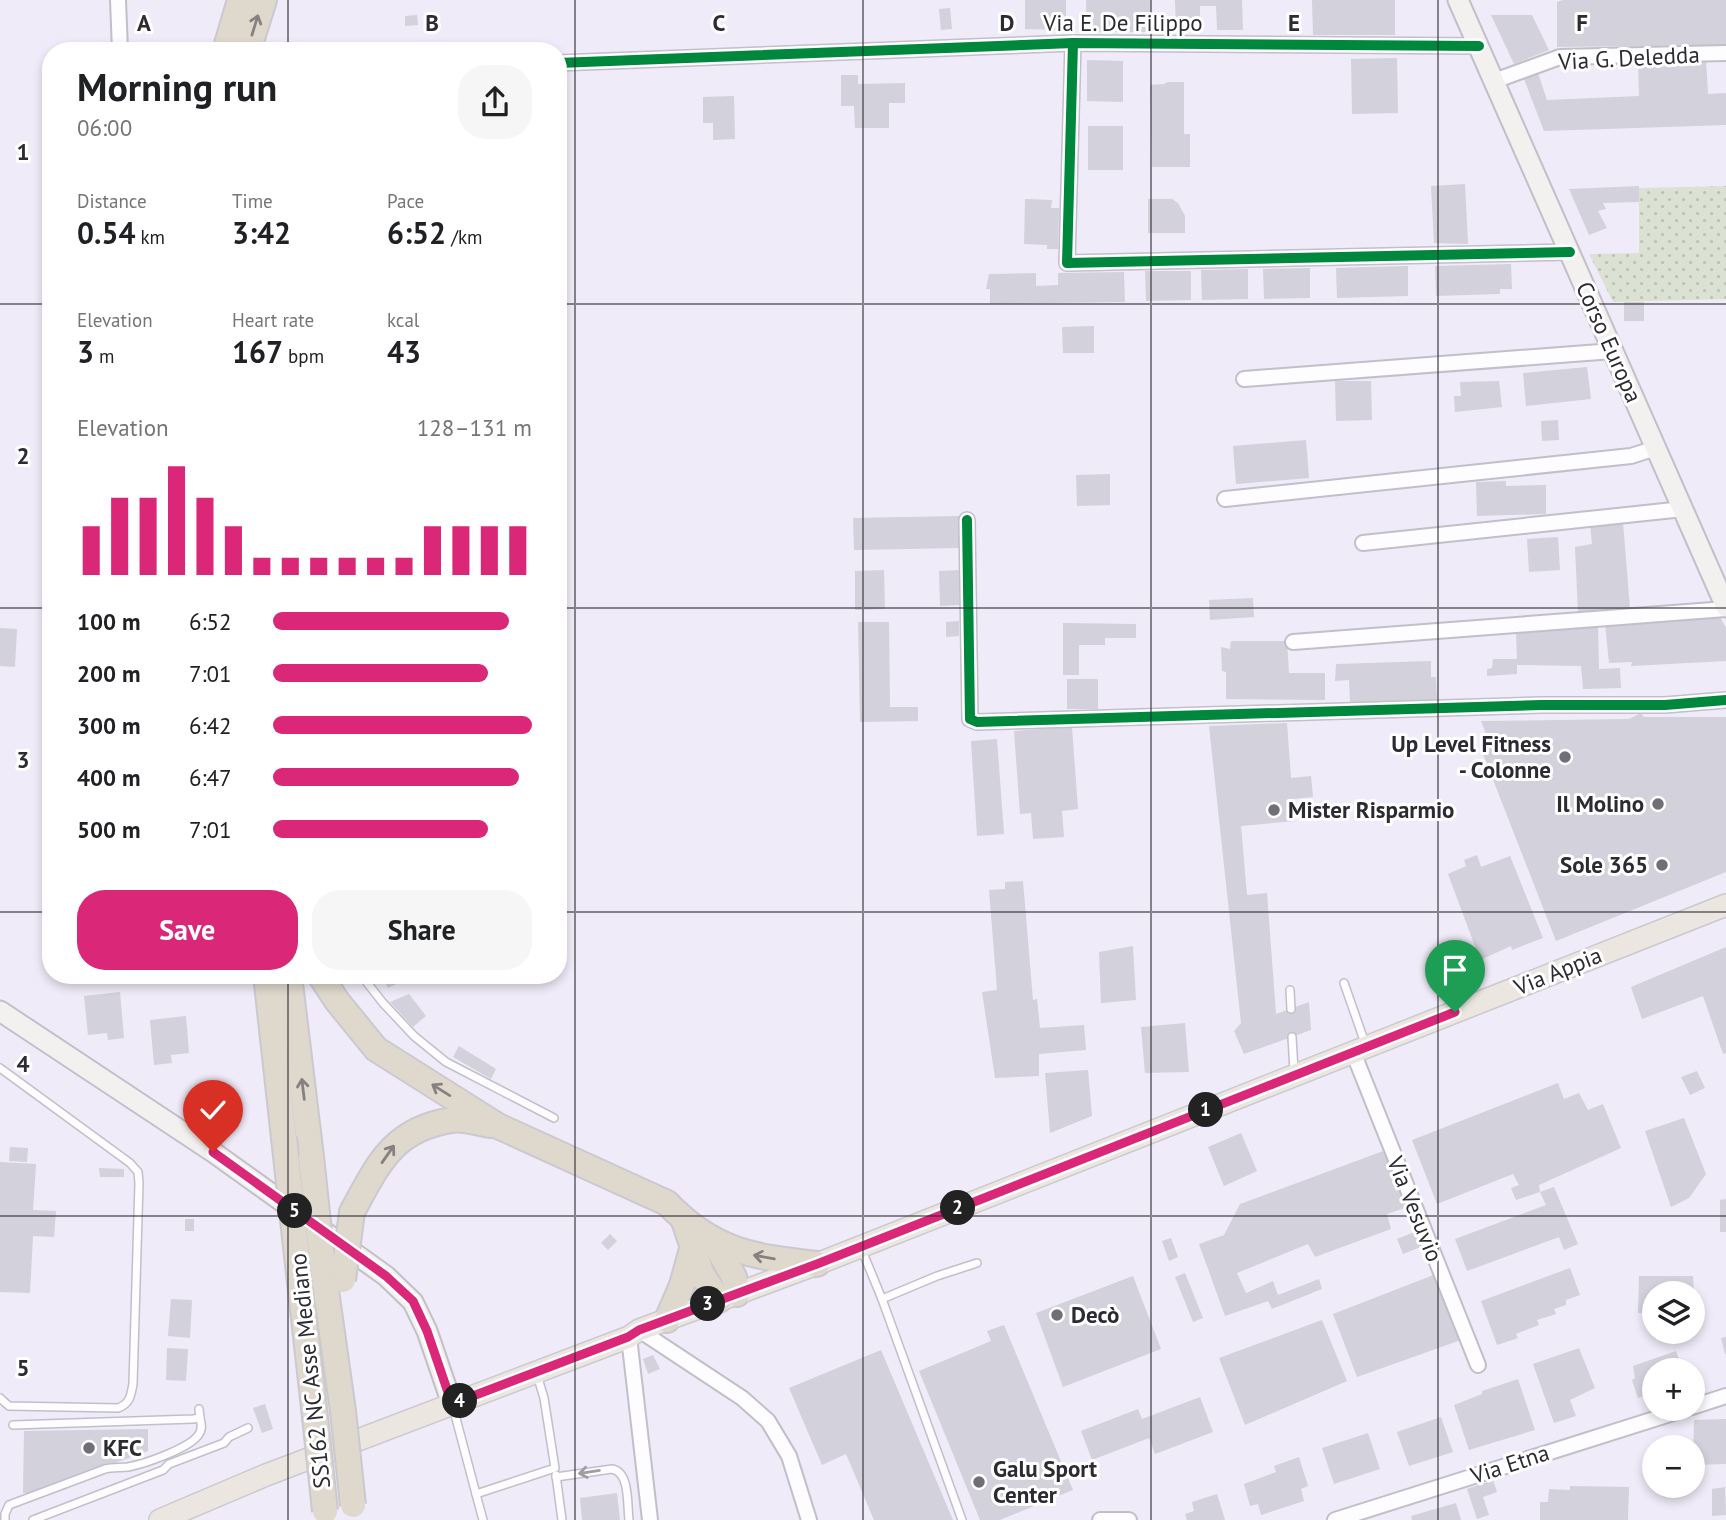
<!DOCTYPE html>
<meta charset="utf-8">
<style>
:root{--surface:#fff;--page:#f6f6f6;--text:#202124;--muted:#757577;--accent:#db2777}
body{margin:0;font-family:"PT Sans",sans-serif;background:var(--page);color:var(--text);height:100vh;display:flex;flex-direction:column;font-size:26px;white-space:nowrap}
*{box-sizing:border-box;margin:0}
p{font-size:23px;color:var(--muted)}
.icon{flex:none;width:38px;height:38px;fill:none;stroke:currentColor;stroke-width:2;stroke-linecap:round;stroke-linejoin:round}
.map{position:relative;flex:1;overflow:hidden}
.drawer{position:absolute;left:42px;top:42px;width:525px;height:942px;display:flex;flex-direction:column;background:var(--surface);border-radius:28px;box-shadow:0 4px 10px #0003}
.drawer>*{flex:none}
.fabs{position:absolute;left:1642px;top:1281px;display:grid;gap:14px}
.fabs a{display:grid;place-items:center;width:63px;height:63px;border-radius:50%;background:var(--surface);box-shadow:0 4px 10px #0003;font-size:35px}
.pin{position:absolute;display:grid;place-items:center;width:60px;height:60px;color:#fff;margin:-72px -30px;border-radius:50% 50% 50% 0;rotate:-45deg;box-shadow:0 0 7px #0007}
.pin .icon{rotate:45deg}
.km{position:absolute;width:35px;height:35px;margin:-18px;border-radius:50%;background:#222;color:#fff;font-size:19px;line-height:35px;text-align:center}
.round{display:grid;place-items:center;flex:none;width:74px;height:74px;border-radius:28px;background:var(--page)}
.headline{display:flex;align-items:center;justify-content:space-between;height:119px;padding:0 35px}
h1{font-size:38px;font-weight:800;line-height:52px}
.figures{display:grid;grid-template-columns:repeat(3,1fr);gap:10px;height:119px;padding:7px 35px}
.figures div{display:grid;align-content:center}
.figures b{font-size:30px;font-weight:800}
.figures small{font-size:19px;font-weight:400}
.figures p{font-size:19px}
.chart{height:196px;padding:14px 35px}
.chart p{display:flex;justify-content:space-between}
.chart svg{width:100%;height:126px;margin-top:7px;stroke:var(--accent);stroke-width:6}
.button{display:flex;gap:14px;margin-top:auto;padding:14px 35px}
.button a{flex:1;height:80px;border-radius:28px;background:var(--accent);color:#fff;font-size:28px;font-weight:800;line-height:80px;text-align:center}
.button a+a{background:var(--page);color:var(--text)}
ul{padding:0 35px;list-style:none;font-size:23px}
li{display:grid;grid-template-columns:112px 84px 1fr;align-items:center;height:52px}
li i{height:18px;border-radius:9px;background:var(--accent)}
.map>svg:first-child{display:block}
</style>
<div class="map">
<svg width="1726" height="1520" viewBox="0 0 1726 1520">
<defs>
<pattern id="grass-dots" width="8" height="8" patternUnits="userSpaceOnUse" patternTransform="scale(1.75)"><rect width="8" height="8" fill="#dbe2d4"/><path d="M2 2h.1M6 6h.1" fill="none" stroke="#bcc2b6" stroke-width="1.8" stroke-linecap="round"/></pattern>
</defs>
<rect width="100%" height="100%" fill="#efebf8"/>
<!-- grass -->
<path fill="url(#grass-dots)" d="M1726 186V299L1613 302 1589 254 1639 253V188Z"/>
<!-- building -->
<g fill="#d3d1db">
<path d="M1025 0H1066V30L1025 29Z"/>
<path d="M1086 0H1150V32H1087Z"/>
<path d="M1175 0H1242L1243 30H1217L1216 6H1200V28H1176Z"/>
<path d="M1312 0H1395V35H1313Z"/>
<path d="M1563 0H1726V45L1557 47V2Z"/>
<path d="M950 8 952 29 941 30 939 9Z"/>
<path d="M417 15 418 25 405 26V16Z"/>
<path d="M1491 15H1532L1549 50 1514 64Z"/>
<path d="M1397 58 1398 113 1352 114 1351 59Z"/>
<path d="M1706 59 1708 94 1726 93V125L1544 131 1524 79 1538 73 1547 100 1639 96 1638 61Z"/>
<path d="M1087 60 1123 61V102L1087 101Z"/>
<path d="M841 75H858V84L905 83V103H889V128H855L854 106H841Z"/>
<path d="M1168 82H1184V134H1190V167H1152L1150 85 1164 84Z"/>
<path d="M734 96 735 139 713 140V123H703V97Z"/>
<rect x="1088" y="126" width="35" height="44"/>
<path d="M1465 184 1468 244 1434 243 1431 186Z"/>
<path d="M1639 186V202L1603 203 1606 209 1598 211 1607 228 1589 235 1569 189Z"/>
<path d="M1025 199 1052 200 1051 208H1059L1058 249H1047V245L1024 244Z"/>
<path d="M1148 199H1172L1178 203 1185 216V233H1148Z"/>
<path d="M1511 264 1512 289H1500V294L1436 296 1435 266Z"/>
<path d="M1408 266V296L1337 298 1336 268Z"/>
<path d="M1310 268V298L1264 299 1263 269Z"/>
<path d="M1248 269V299L1202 300 1201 270Z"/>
<path d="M1145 271H1191V300L1146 301Z"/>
<path d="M1124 272 1125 302 990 304V289H986L989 274 1036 273V286L1058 285V273Z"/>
<path d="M558 293H561L564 413H558Z"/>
<rect x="1624" y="302" width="20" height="19"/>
<path d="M1094 326V353H1063L1062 327Z"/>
<path d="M1587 367 1591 399 1526 406 1523 373Z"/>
<path d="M1335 381H1371L1372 420 1336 421Z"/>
<path d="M1499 381 1502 407 1455 412 1454 396H1461L1460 382Z"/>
<path d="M1558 420 1559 440 1542 441 1541 421Z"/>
<path d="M1306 440 1309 478 1236 484 1233 446Z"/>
<path d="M1110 474V505L1077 506 1076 475Z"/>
<path d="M1506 481V486L1546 485V514L1477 516 1476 482Z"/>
<path d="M959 516 960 548 854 550 853 518Z"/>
<path d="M1623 522 1630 609 1578 613 1575 547 1592 544 1590 524Z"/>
<path d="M1558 537 1560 570 1529 572 1527 539Z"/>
<path d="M884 570 885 609 855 610V571Z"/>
<path d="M959 570V605L940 606 939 571Z"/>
<path d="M1253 598 1254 617 1210 620 1209 600Z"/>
<path d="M1719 615 1726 628V661L1631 666 1632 662 1609 663 1605 624Z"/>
<path d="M959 621V636L946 637V622Z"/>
<path d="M858 622H889L890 707H918V721L860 722Z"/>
<path d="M1063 623 1136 624V638H1105V645H1079V675H1063Z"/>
<path d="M1598 627 1599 669 1620 668 1621 688 1583 689 1581 666 1517 665V674L1487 676V669L1492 668 1493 659H1517L1516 633Z"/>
<path d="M0 628 17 629 15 667 0 666Z"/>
<path d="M1231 641H1287L1289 673H1325V700L1226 699V672L1222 671 1221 647 1230 649Z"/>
<path d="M1431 661V677H1436L1437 701 1350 704 1349 680 1335 681 1336 664Z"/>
<rect x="1067" y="679" width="31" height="30"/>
<path d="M1641 713 1644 717H1726V872L1556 941 1481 749 1490 744 1481 721 1629 719Z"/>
<path d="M1287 723 1291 778 1311 776 1313 797 1293 799 1295 821 1241 826 1247 895 1267 893 1276 1014 1309 1002 1311 1030 1244 1054 1234 1031 1241 1023 1209 726Z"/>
<path d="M1072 727 1078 809 1062 811 1064 837 1033 839 1031 813 1020 814 1014 731Z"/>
<path d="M997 739 1004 834 977 836 971 741Z"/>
<path d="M1477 855 1481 867 1510 856 1543 938 1512 950 1511 946 1480 960 1448 874 1466 866 1464 860Z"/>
<path d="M1023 881 1033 1000 1037 999 1040 1028 1084 1025 1086 1050 1039 1054V1076L995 1078 982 992 997 990 989 890 1005 889V882Z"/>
<path d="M1133 946 1136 1000 1101 1003 1099 952Z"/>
<path d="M1726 947V1053L1723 1054 1703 996 1642 1019 1631 987Z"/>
<path d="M391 975H394L398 983 388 988 383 978Z"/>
<path d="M120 992 124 1038 108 1040 107 1033 88 1035 84 996Z"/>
<path d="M409 994 426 1016 413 1027 390 1002Z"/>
<path d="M186 1016 189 1053 171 1055 172 1063 154 1065 150 1020Z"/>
<path d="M1185 1023 1189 1072 1145 1073 1141 1027Z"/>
<path d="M459 1046 496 1069 491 1079 453 1057Z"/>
<path d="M1088 1070 1092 1116 1050 1133 1045 1073Z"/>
<path d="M1697 1071 1705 1088 1690 1095 1681 1077Z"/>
<path d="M1558 1083 1564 1099 1579 1093 1588 1110 1603 1104 1621 1148 1539 1185 1540 1192 1554 1187 1578 1244 1564 1250 1559 1237 1467 1271 1455 1239 1546 1205 1540 1192 1516 1200 1511 1188 1519 1185 1513 1174 1437 1204 1412 1140Z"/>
<path d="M1684 1118 1706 1174 1689 1198 1671 1207 1645 1131Z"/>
<path d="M1241 1133 1257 1171 1224 1186 1208 1147Z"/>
<path d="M10 1147 28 1148 27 1162 9 1161Z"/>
<path d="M1386 1150 1408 1207 1387 1214 1391 1229 1315 1257 1308 1244 1237 1273 1246 1293 1273 1281 1278 1295 1319 1279 1322 1289 1272 1309 1268 1301 1225 1316 1199 1244 1224 1235 1240 1204Z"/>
<path d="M0 1162 36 1164 33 1210 56 1211 54 1237 33 1236 30 1293 0 1292Z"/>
<path d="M99 1168 124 1169V1177H100Z"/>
<path d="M1726 1199V1232H1720V1200Z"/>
<rect x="185" y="1219" width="9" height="12"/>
<path d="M1417 1231 1423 1246 1403 1254 1397 1239Z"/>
<path d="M610 1234 617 1241 608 1250 601 1243Z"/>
<path d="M1171 1238 1178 1257 1169 1261 1162 1241Z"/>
<path d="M1570 1268 1580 1295 1566 1300V1305L1554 1309 1556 1314 1537 1320 1539 1325 1516 1334 1518 1338 1497 1345 1481 1301Z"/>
<path d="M1185 1273 1203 1318 1193 1322 1175 1277Z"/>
<path d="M1436 1274 1461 1340 1357 1377 1333 1314Z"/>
<path d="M1133 1276 1161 1349 1063 1387 1036 1313Z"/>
<path d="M1639 1276H1693L1694 1293H1654V1314L1638 1313Z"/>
<path d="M171 1299 192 1300 190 1338 168 1336Z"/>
<path d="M1322 1320 1347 1381 1245 1425 1219 1358Z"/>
<path d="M1004 1325 1073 1490 1000 1520H980L919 1371 991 1341 987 1331Z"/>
<path d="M1726 1337V1354H1725L1721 1338Z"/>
<path d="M167 1348 188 1349 186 1381 166 1380Z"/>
<path d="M1579 1348 1595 1388 1570 1400 1576 1416 1554 1423 1533 1364Z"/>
<path d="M881 1350 953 1520H874L846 1454 822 1465 789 1388Z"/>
<path d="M1676 1351 1682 1367 1675 1370H1654V1392L1638 1398 1632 1380 1635 1378 1633 1366Z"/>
<path d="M653 1355 660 1369 648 1374 643 1359Z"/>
<path d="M1518 1379 1535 1430 1469 1450 1454 1405 1482 1394V1391Z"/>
<path d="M1200 1397 1213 1432 1155 1454 1149 1438 1092 1460 1081 1431 1138 1409 1142 1419Z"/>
<path d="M265 1404 273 1429 262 1433 253 1408Z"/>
<path d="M1441 1417 1453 1452 1409 1466 1397 1432Z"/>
<path d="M1726 1419V1464L1693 1465 1694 1420Z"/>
<path d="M148 1429V1451L31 1493H23L24 1431Z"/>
<path d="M1368 1433 1380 1469 1334 1484 1322 1448Z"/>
<path d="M1299 1457 1308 1486 1301 1489 1304 1501 1261 1515 1258 1504 1250 1506 1244 1484 1276 1472 1274 1466Z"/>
<path d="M1493 1480 1497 1492 1483 1497 1489 1515 1477 1519 1467 1489Z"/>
<path d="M1570 1486 1629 1487 1628 1520H1540V1502H1548L1549 1489 1570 1490Z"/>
<path d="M1725 1487 1726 1515 1712 1516V1489Z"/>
<path d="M617 1493 620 1520H582L580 1498Z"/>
<path d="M1217 1494 1225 1520H1187L1185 1514 1194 1511 1192 1502Z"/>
<path d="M1456 1503 1461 1520H1412L1411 1516Z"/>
</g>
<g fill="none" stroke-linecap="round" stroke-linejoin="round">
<defs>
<g id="lane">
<path d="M361 975 383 1003 414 1036 446 1062 554 1118"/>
<path d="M1344 983 1366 1046"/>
<path d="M1290 990 1291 1009"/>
<path d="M1292 1037 1294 1071"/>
<path d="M0 1068 130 1163 138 1172 139 1183 133 1384C131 1395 130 1404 118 1408L9 1406 0 1398"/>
<path d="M861 1248 882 1299 937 1276 977 1263"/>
<path d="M882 1299 962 1520"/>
<path d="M453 1407 476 1494 555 1468 544 1398 537 1375"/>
<path d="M13 1425 193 1419 200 1418 199 1409"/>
<path d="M556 1475 562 1520"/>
<path d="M556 1477 612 1469C630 1472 627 1504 629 1520"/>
<path d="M476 1494 483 1520"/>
<path d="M5 1520V1514L9 1505 105 1469C113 1467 120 1468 128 1467 144 1464 191 1448 199 1434 203 1429 201 1423 200 1418"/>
<path d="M33 1520 163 1470 169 1464 224 1443 229 1437 248 1428"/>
</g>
<g id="street">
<path d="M118 0 120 51"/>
<path d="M1073 43 1067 263 1570 252"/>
<path d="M558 63 1073 43 1479 46"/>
<path d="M1494 81 1560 57 1726 53"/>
<path d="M1244 379 1613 351"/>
<path d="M1225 499 1631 456 1656 448"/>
<path d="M967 520 970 719 977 722 1541 705H1665L1726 700"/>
<path d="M1363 543 1683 509"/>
<path d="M1293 642 1726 609"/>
<path d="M1353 1052 1478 1365"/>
<path d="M639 1330 742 1398 768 1421 789 1456 809 1520"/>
<path d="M629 1337 650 1520"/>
<path d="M1692 1407 1726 1396"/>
<path d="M1100 1520H1129"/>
<path d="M1335 1520 1686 1409"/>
</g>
<g id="secondary">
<path d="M1458 0 1726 607"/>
<path d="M0 1011 213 1152 386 1276 413 1302 427 1331 452 1404"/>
</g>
<path id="primary" d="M160 1520 266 1475 629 1337 639 1330 817 1264 1726 905"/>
<g id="highway">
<path d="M225 51 240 0"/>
<path d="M248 51 264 0"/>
<path d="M266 975 284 1138"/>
<path d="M289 975 311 1157"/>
<path d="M320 975 337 1001 376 1049 498 1126 667 1203C714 1252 754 1257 817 1264"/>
<path d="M352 1212C378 1164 393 1129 452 1120 463 1118 478 1123 490 1125"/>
<path d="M684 1221 702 1275 719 1300"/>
<path d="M713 1240 734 1277 737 1294"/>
<path d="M297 1256 315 1417"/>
<path d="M323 1269 343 1411"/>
<path d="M667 1320 682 1285 692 1249"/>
</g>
</defs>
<!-- lane casing -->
<use href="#lane" stroke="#c2bfc9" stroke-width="10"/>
<!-- street casing -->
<use href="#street" stroke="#c2bfc9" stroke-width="18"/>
<!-- secondary casing -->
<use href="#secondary" stroke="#c2bfc9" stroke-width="23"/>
<!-- primary casing -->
<use href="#primary" stroke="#cbc9d0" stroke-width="24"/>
<!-- highway casing -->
<use href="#highway" stroke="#cbc9d0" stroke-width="28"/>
<!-- lane -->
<use href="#lane" stroke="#fdfcfe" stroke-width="7"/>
<!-- street -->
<use href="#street" stroke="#fdfcfe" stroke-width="14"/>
<!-- secondary -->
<use href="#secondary" stroke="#f3f1ef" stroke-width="19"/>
<!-- primary -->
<use href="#primary" stroke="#ebe7e0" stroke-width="21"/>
<!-- highway -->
<use href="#highway" stroke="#dfd8cd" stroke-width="24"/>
<defs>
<g id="highway-bridge">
<path d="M284 1138 297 1256"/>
<path d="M311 1157 323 1269"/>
<path d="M343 1280 352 1212"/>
<path d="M343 1411 353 1505"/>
<path d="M315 1417 325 1511"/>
</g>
</defs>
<!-- highway-bridge casing -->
<use href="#highway-bridge" stroke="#cbc9d0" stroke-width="28" stroke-linecap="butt"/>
<!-- highway-bridge -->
<use href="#highway-bridge" stroke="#dfd8cd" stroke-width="24"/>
<defs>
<g id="cycleway">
<path d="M1073 43 1067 263 1570 252"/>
<path d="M558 63 1073 43 1479 46"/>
<path d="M967 520 970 719 977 722 1541 705H1665L1726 700"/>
</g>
</defs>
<!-- cycleway casing -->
<use href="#cycleway" stroke="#fff" stroke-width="15"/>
<!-- cycleway -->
<use href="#cycleway" stroke="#00873e" stroke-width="10"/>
</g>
<!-- one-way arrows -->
<defs><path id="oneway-shaft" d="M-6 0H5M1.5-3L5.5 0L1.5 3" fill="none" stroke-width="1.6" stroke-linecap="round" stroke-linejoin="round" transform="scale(1.75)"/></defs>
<g stroke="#868180">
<use href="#oneway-shaft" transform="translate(255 25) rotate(-73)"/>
<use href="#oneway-shaft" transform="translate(303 1089) rotate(-97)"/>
<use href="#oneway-shaft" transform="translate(441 1090) rotate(-148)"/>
<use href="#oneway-shaft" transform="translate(388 1154) rotate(-55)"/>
<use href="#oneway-shaft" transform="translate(764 1257) rotate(-170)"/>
</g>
<use stroke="#9f9ea2" href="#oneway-shaft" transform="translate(589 1472) rotate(171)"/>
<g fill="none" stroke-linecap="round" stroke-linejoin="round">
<defs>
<path id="route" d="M213 1152 386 1276 413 1301 427 1331 452 1404 628 1337 639 1330 817 1264 1455 1012"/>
</defs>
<!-- route casing -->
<use href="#route" stroke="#fff" stroke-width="14"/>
<!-- route -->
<use href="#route" stroke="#db2777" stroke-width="9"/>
</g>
<!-- grid -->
<path fill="none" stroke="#2c2a32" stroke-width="2" stroke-opacity="0.55" d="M288 0V51M575 0V1520M863 0V1520M1151 0V1520M1438 0V1520M0 304H51M558 304H1726M0 608H51M558 608H1726M0 912H51M558 912H1726M288 975V1520M0 1216H1726"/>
<!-- markers -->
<g fill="#706e77" stroke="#fff" stroke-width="2.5">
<circle cx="1565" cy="757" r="7"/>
<circle cx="1658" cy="804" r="7"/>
<circle cx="1274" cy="810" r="7"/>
<circle cx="1662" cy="865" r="7"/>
<circle cx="1057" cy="1315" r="7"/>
<circle cx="89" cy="1448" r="7"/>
<circle cx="979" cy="1482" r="7"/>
</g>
<g text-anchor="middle" stroke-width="6" stroke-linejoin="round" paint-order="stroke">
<!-- street labels -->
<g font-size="23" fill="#2c2a32" stroke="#fff">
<text x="1123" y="31">Via E. De Filippo</text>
<text transform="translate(1629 58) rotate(-3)" y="8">Via G. Deledda</text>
<text transform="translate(1609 342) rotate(66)" y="8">Corso Europa</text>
<text transform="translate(1558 971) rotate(-22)" y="8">Via Appia</text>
<text transform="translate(1415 1209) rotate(68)" y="8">Via Vesuvio</text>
<text transform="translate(310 1371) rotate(-96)" y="8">SS162 NC Asse Mediano</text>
<text transform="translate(1510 1464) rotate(-18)" y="8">Via Etna</text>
</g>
<!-- poi labels -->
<g font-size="23" font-weight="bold" fill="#2c2a32" stroke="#fff" text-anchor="start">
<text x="1551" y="752" text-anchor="end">Up Level Fitness<tspan x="1551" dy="26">- Colonne</tspan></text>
<text x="1644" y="812" text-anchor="end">Il Molino</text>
<text x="1288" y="818">Mister Risparmio</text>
<text x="1648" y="873" text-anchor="end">Sole 365</text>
<text x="1071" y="1323">Decò</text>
<text x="103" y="1456">KFC</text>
<text x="993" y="1477">Galu Sport<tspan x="993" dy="26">Center</tspan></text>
</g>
</g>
<g font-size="23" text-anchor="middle" font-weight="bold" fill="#2c2a32" stroke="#fff" stroke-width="6" stroke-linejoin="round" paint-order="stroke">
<text x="144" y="31">A</text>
<text x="432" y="31">B</text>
<text x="719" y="31">C</text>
<text x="1007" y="31">D</text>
<text x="1294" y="31">E</text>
<text x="1582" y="31">F</text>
<text x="23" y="160">1</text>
<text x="23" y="464">2</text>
<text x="23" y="768">3</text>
<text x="23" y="1072">4</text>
<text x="23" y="1376">5</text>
</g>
</svg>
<div class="fabs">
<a><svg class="icon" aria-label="layers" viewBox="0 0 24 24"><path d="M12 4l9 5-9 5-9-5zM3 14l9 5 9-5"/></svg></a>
<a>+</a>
<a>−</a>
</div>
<div class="pin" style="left:1455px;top:1012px;background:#1e9e55"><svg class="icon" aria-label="arrive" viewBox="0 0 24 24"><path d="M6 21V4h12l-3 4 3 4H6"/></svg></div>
<div class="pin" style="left:213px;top:1152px;background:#d93025"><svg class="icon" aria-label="check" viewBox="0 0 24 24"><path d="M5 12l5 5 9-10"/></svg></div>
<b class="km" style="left:1206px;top:1110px">1</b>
<b class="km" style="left:958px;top:1208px">2</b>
<b class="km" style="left:708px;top:1304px">3</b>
<b class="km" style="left:460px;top:1401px">4</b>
<b class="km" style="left:295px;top:1211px">5</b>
<section class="drawer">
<div class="headline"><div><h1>Morning run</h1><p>06:00</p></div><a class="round"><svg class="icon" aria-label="share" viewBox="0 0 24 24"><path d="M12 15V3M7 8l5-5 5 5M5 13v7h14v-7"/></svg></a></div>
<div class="figures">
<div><p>Distance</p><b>0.54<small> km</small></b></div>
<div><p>Time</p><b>3:42</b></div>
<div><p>Pace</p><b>6:52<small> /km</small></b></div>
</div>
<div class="figures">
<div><p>Elevation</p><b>3<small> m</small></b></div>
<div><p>Heart rate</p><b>167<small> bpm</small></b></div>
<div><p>kcal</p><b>43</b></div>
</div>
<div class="chart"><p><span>Elevation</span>128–131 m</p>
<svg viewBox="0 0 160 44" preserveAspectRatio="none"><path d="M5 44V27M15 44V17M25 44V17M35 44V6M45 44V17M55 44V27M65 44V38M75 44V38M85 44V38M95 44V38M105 44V38M115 44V38M125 44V27M135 44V27M145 44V27M155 44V27"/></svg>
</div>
<ul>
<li><b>100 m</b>6:52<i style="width:91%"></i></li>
<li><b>200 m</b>7:01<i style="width:83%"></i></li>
<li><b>300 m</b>6:42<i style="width:100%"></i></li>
<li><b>400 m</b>6:47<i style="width:95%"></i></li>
<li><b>500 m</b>7:01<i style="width:83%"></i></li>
</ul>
<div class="button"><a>Save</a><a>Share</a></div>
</section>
</div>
